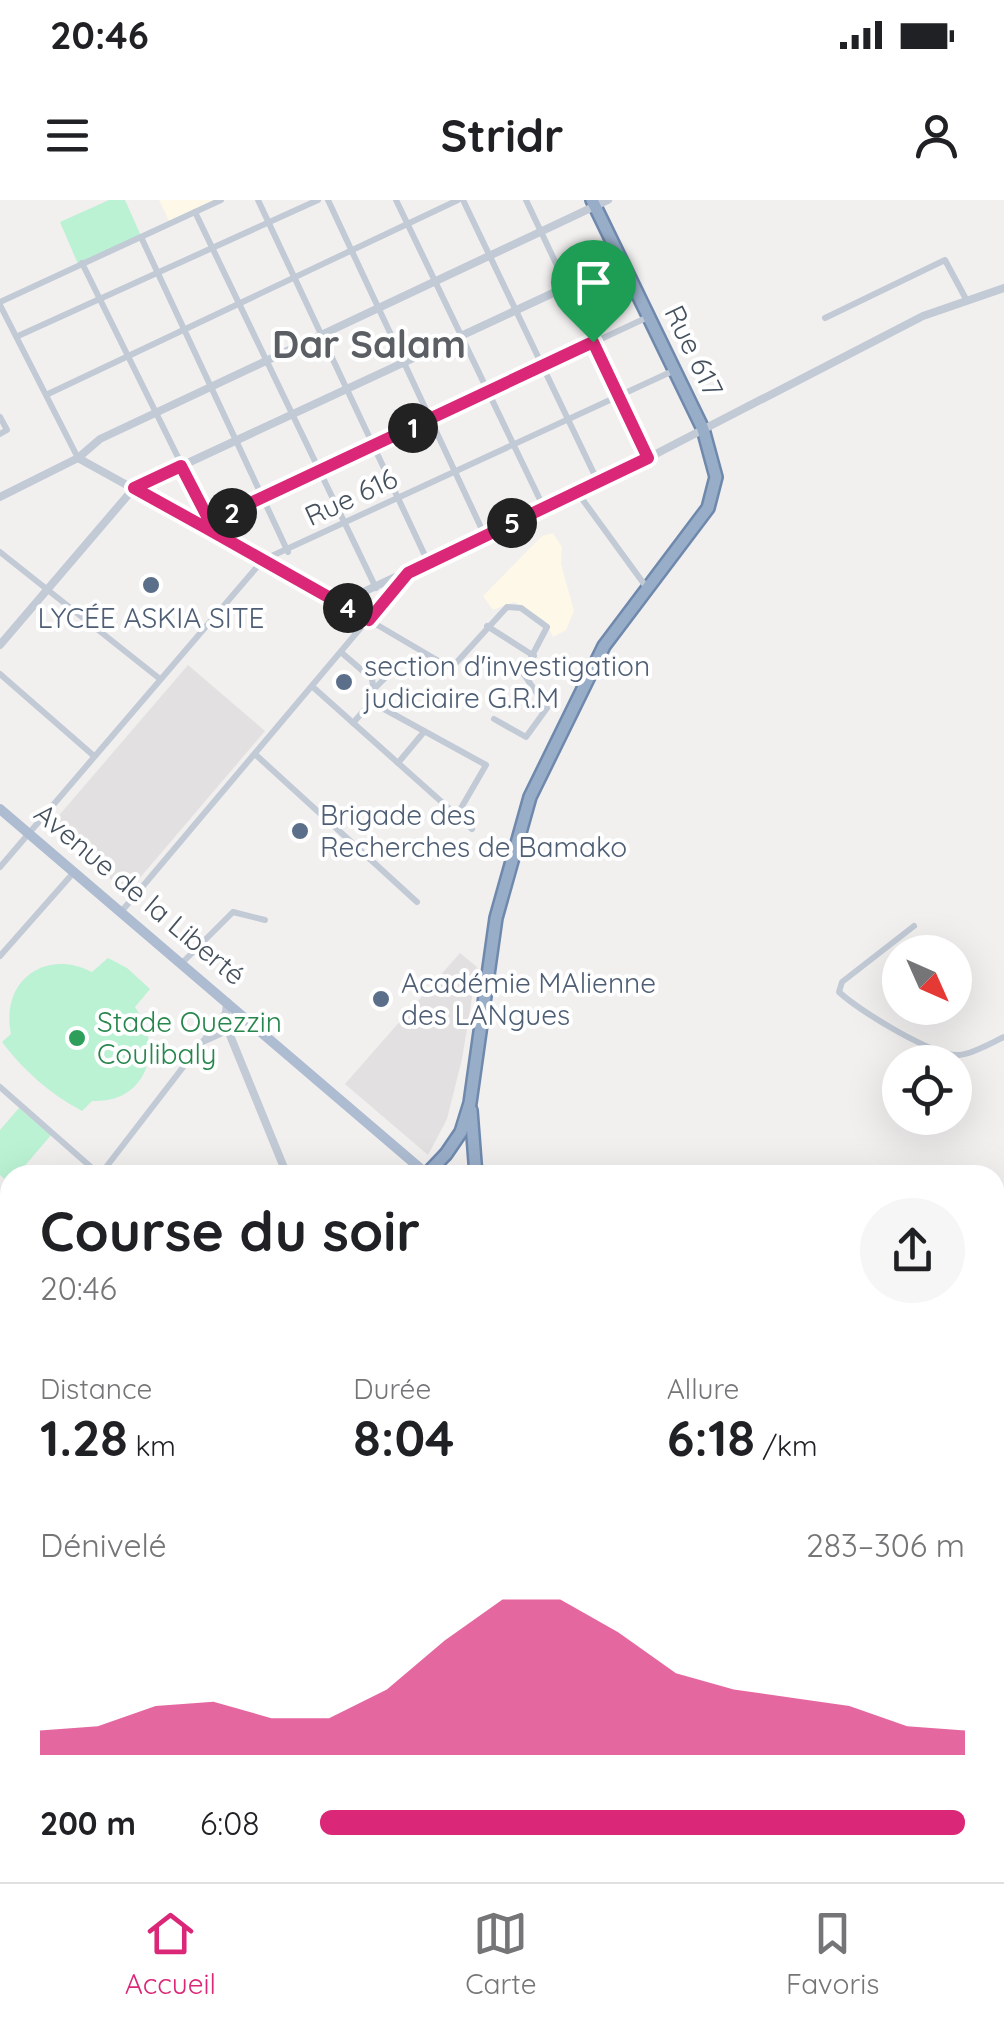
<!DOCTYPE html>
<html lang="fr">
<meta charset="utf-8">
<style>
:root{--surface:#fff;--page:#f6f6f6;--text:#202124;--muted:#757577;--line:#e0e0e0;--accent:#db2777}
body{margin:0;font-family:Quicksand,sans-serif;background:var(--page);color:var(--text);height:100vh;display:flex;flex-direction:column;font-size:38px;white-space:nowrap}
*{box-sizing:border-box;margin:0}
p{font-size:32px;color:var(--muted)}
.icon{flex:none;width:55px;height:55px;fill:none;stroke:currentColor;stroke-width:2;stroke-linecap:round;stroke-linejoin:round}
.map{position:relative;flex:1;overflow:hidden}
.details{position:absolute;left:0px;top:965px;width:1005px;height:718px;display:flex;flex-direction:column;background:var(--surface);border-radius:30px 30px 0 0;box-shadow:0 10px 40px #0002}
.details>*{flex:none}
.needle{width:65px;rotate:135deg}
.controls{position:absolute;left:882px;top:735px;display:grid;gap:20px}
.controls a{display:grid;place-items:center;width:90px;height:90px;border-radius:50%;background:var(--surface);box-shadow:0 10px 40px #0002;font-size:50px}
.pin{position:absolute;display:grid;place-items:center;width:85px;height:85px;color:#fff;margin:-102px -42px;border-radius:50% 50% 50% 0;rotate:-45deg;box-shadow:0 0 10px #0007}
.pin .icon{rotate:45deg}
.km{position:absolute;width:50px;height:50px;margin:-25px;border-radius:50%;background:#222;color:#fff;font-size:28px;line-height:50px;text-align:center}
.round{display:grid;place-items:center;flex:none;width:105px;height:105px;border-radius:52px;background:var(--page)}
.summary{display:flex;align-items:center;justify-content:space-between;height:170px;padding:0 40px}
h1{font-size:55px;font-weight:700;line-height:75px}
.stats{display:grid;grid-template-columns:repeat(3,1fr);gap:15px;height:170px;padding:10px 40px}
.stats div{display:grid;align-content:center}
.stats b{font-size:50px;font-weight:700}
.stats small{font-size:28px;font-weight:400}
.stats p{font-size:28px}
.chart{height:280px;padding:20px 40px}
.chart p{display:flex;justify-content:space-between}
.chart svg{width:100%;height:180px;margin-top:10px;fill:var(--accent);opacity:.7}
ul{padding:0 40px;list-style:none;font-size:32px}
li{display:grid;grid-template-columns:160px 120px 1fr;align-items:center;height:75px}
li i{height:25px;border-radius:12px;background:var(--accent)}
.status{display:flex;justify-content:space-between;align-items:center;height:70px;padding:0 50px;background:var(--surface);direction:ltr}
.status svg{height:28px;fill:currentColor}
header{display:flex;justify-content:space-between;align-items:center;height:130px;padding:0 40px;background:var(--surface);font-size:45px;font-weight:700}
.tabs{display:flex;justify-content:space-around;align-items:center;height:140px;border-top:2px solid var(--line);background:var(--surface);font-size:28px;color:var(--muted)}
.tabs a{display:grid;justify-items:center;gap:5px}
.tabs .current{color:var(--accent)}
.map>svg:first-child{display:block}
</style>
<div class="status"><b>20:46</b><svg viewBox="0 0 49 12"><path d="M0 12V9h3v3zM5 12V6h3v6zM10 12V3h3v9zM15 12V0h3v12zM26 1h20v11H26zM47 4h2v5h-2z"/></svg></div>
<header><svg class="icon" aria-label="menu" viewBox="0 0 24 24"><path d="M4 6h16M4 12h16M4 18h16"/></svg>Stridr<svg class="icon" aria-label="person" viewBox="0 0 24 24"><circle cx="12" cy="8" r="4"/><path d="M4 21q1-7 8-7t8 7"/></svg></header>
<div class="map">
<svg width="1004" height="1682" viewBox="0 0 1004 1682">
<rect width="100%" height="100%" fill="#f2efef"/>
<!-- commercial -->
<g fill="#fdf8e7">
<path d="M159 0H214L169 21Z"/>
<path d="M553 333 562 347 561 364 574 411 566 430 553 437 545 421 529 411 514 402 493 410 483 396 542 336Z"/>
</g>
<!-- education -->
<g fill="#e3e0e1">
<path d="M188 465 265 531 127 693 49 627Z"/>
<path d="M460 753 477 767 462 859 447 919 428 955 345 884Z"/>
</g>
<!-- green -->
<g fill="#baf2d3">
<path d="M109 0H125L141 36 78 64 60 22Z"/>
<path d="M108 758 127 768 150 789 135 807C164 847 148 903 92 901L82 911C50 894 24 871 2 842L11 834C0 780 46 748 92 772Z"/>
<path d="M19 908 51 935 17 975H10V984L0 975V930Z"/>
<path d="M995 1396 1004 1401V1682H853V1673L995 1672Z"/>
<path d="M10 1574V1672L270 1673 261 1682H0V1576Z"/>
<path d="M295 1673V1672L483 1673 472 1682H289Z"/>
</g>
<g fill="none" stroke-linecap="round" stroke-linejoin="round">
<defs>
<g id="trunk">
<path d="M471 910 476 975"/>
<path d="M446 954 461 932 470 903 496 718 530 597 604 446 708 308 716 277 703 229 592 0"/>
<path d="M995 1380 1004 1385"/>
</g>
</defs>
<!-- trunk casing -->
<use href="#trunk" stroke="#6f89ad" stroke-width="16"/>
<!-- minor -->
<g stroke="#c1cad5" stroke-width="6">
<path d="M258 0 428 362"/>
<path d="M328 0 485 336"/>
<path d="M396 0 544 308"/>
<path d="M463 0 598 282"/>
<path d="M526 0 648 258"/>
<path d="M195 12 376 388"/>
<path d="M141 37 288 352"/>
<path d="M82 63 210 322"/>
<path d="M0 102 221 0"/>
<path d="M0 105 78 258"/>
<path d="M825 118 945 60 967 101"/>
<path d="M18 136 318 0"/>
<path d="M48 194 458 0"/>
<path d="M0 217 7 230 0 234"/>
<path d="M577 292 647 388"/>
<path d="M208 329 210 322 648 117"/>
<path d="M0 352 160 479"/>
<path d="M340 403 447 466 456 463 507 407 521 408 547 427 523 473 547 508 526 537 494 519"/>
<path d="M487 426 534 456"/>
<path d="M342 453 372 479 376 503 384 509 486 565 457 615"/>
<path d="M0 474 94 556"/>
<path d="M376 487 397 466"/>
<path d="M314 488 472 629"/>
<path d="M353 523 374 499"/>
<path d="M256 555 417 702"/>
<path d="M398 563 423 533"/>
<path d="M0 667 263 360 675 170"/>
<path d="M121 712 407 373"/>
<path d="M914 726 842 782 839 792C858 810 934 857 959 855 973 854 991 843 1004 837"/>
<path d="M0 756 75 671"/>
<path d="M182 763 233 712 265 720"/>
<path d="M205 841 229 830"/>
<path d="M0 887 100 975 224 814"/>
<path d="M0 1100 10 1088"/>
<path d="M0 1221 10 1202"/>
<path d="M0 1239 10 1244"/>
<path d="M0 1321 10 1326"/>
<path d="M0 1409 10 1416"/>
<path d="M0 1601 10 1597"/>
<path d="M0 1612 10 1609"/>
<path d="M205 1672 209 1682"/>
<path d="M215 1672 217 1682"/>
</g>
<!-- tertiary -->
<g stroke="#c1cad5" stroke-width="8">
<path d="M78 258 340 403 648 258 923 116 1004 88"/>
<path d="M0 297 78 258 100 239 608 0"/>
<path d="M0 445 134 288 622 61"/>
<path d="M227 802 225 823 287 975"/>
<path d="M0 1563 10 1561"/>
<path d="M280 1682 286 1672"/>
</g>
<!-- secondary -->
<g stroke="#c0cbd9" stroke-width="9">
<path d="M0 1153 10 1158"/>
<path d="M0 1497 10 1484"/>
</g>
<!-- primary -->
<path stroke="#adbcd0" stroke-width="10" d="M0 609 428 975"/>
<!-- trunk -->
<use href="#trunk" stroke="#98adc8" stroke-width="11"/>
<defs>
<path id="trunk-bridge" d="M426 975 446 954"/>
</defs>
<!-- trunk-bridge casing -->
<use href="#trunk-bridge" stroke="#6f89ad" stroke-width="16" stroke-linecap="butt"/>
<!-- trunk-bridge -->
<use href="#trunk-bridge" stroke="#98adc8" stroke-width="11"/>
</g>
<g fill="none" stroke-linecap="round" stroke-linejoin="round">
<defs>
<path id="route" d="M593 142 210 322 208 329 134 288 181 266 210 322 208 329 369 420 408 373 648 258 593 142"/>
</defs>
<!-- route casing -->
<use href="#route" stroke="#fff" stroke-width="20"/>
<!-- route -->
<use href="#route" stroke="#db2777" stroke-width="12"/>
</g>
<!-- markers -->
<g fill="#5c6f8a" stroke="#fff" stroke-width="4">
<circle cx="151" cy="385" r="10"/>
<circle cx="344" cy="482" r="10"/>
<circle cx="300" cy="631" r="10"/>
<circle cx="381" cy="799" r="10"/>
</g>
<circle fill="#2e9e5b" stroke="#fff" stroke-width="4" cx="77" cy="838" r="10"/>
<g text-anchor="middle" stroke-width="8" stroke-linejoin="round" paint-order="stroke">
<!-- street labels -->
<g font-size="28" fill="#46515e" stroke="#fff">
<text transform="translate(694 151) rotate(64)" y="10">Rue 617</text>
<text transform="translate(351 297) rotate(-25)" y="10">Rue 616</text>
<text transform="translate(140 694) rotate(40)" y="10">Avenue de la Liberté</text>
</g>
<!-- service labels -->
<g font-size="28" fill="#4e5e75" stroke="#fff" text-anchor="start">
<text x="151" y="428" text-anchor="middle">LYCÉE ASKIA SITE</text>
<text x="364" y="476">section d'investigation<tspan x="364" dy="32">judiciaire G.R.M</tspan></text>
<text x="320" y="625">Brigade des<tspan x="320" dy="32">Recherches de Bamako</tspan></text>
<text x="401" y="793">Académie MAlienne<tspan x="401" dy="32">des LANgues</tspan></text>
</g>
<!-- leisure labels -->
<g font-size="28" fill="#27864d" stroke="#fff" text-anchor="start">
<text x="97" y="832">Stade Ouezzin<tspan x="97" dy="32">Coulibaly</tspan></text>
</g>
<!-- district labels -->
<g font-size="38" font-weight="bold" fill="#5b5f64" stroke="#fff">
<text x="369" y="158">Dar Salam</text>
</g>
</g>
</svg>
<div class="controls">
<a><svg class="needle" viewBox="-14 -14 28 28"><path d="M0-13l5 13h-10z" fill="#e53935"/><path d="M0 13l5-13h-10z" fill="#757577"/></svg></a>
<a><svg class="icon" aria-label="locate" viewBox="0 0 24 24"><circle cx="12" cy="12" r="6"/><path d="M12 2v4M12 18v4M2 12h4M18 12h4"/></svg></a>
</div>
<div class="pin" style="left:593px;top:142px;background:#1e9e55"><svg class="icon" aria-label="arrive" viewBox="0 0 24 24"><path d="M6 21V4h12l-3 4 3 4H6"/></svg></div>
<b class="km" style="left:413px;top:228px">1</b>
<b class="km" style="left:232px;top:313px">2</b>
<b class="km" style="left:348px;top:408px">4</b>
<b class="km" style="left:512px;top:323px">5</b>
<section class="details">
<div class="summary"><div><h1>Course du soir</h1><p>20:46</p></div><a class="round"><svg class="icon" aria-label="share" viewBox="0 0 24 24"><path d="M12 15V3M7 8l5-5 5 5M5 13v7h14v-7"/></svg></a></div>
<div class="stats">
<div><p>Distance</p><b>1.28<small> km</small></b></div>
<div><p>Durée</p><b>8:04</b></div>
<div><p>Allure</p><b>6:18<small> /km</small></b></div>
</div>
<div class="chart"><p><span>Dénivelé</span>283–306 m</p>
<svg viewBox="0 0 160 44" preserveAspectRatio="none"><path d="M0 44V38L10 37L20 32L30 31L40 35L50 35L60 28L70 16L80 6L90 6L100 14L110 24L120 28L130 30L140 32L150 37L160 38V44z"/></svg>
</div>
<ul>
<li><b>200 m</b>6:08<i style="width:100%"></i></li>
</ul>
</section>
</div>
<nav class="tabs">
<a class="current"><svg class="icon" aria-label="home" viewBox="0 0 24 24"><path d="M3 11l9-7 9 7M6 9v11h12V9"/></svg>Accueil</a>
<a><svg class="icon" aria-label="map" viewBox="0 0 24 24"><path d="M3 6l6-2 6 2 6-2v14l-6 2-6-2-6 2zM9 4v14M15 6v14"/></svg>Carte</a>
<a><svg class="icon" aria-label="saved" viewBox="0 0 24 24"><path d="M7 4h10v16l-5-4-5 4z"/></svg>Favoris</a>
</nav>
